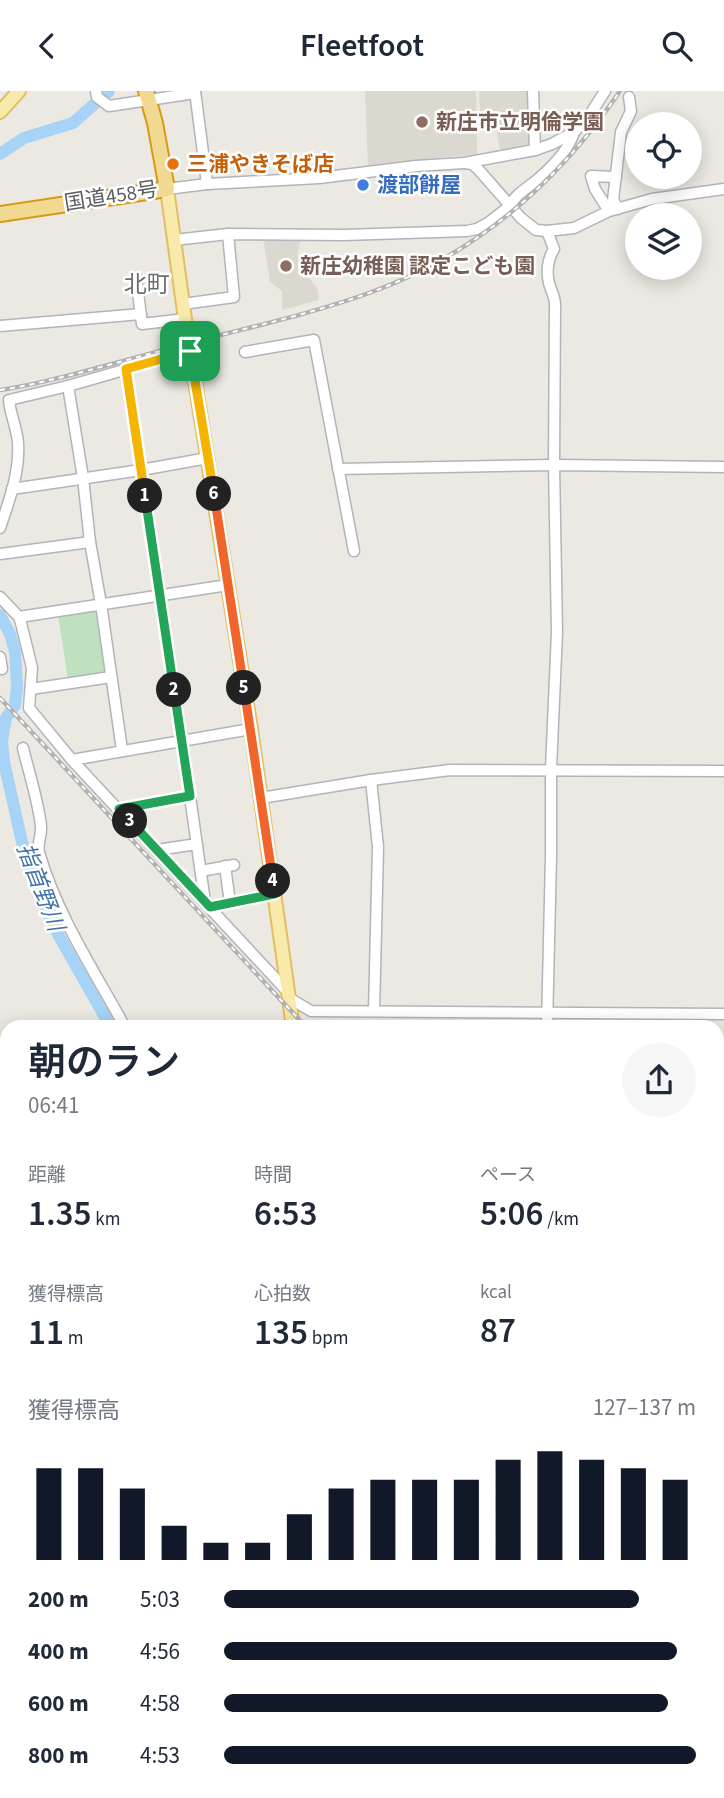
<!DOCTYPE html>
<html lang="ja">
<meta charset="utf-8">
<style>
:root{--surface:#fff;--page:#f6f6f7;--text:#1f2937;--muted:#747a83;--accent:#111827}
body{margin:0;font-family:"Source Sans 3","Noto Sans JP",sans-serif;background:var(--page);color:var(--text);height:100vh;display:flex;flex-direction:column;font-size:26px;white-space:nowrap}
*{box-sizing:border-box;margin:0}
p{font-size:23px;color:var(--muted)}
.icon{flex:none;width:38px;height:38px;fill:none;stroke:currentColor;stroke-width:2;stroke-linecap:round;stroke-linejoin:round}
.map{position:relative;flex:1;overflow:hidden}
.drawer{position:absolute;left:0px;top:929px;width:724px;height:779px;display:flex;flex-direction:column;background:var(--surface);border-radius:21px 21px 0 0;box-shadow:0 4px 18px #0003}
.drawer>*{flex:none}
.fabs{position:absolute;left:625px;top:21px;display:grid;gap:14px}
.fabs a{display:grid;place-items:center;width:77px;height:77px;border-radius:50%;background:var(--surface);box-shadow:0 4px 18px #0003;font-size:35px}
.pin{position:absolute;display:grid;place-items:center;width:60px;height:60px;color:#fff;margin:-30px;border-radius:14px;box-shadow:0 4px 10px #0006}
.km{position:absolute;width:35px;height:35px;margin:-18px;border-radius:50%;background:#222;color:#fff;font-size:19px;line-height:35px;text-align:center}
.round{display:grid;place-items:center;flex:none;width:74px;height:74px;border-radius:37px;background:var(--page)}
.overview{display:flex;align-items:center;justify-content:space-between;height:119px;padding:0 28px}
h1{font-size:38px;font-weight:600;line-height:52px}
.metrics{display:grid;grid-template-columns:repeat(3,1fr);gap:10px;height:119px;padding:7px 28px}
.metrics div{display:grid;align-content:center}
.metrics b{font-size:35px;font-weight:600}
.metrics small{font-size:19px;font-weight:400}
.metrics p{font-size:19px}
.chart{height:196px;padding:14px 28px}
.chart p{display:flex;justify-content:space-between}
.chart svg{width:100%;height:126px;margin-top:7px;stroke:var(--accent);stroke-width:6}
ul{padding:0 28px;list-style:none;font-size:23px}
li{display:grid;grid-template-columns:112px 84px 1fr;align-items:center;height:52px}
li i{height:18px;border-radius:9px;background:var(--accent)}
header{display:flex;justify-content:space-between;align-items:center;height:91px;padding:0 28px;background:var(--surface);font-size:32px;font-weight:600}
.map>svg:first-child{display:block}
</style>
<header><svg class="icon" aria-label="back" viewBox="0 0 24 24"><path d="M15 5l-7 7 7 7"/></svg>Fleetfoot<svg class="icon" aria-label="search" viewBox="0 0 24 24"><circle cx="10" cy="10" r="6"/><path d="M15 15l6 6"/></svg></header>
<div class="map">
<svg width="724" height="1707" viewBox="0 0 724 1707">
<rect width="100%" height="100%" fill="#ebe9e1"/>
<!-- education -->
<g fill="#dbd8cf">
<path d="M365 0H476L477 63 368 74Z"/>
<path d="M479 0H529V50L527 54 500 59 496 37 481 39Z"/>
<path d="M263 146 301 148 297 163 302 178 317 197 319 209 282 219V200L270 191Z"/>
</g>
<!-- green -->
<path fill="#bfe1bf" d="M98 519 107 583 68 589 58 525Z"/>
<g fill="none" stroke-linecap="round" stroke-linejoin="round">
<!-- stream -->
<path stroke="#a6d3f6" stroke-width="2" d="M6 969H7"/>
<!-- river -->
<g stroke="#a6d3f6" stroke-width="12">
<path d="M0 63 24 47 73 32 109 0"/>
<path d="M0 524 10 543 15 560 17 595 15 614 6 627 2 650 4 671 24 760 32 787 59 845 105 926 110 936"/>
<path d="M46 1701 47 1707"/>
</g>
<defs>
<g id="minor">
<path d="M96 0 97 6 109 15 195 2"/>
<path d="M195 0 207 93"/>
<path d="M533 0 535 59"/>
<path d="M465 72 472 73 478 78 521 127 536 139 547 140 574 137 609 120 652 108 724 98"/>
<path d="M167 98 207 93 319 87 416 75 464 72 535 59 552 53 574 41 589 25 605 0"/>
<path d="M618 118 613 109 621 41 631 20 629 6"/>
<path d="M609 120 595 98 591 85 616 86"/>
<path d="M547 140 554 158C548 167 546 181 549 192 551 200 555 205 555 214L554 374 557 541 551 678V765L547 936"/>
<path d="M174 149 228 143 344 144 467 140 477 138 488 132 510 115C515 103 528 97 538 88 552 76 569 59 574 41"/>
<path d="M136 186 142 233 185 228"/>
<path d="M183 213 234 206 228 143"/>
<path d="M0 235 141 223"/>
<path d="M245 261 314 249 354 460"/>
<path d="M126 278 182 649 205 811"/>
<path d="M68 295 83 387 90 451 101 513 122 659"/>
<path d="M338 378 554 374 724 376"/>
<path d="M12 398 141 379 208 367"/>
<path d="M0 437C9 410 20 381 18 352 17 337 10 323 9 309L68 295 190 260"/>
<path d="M0 463 90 451"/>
<path d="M0 506 19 526 21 532 32 577 29 617 72 669 288 901"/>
<path d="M19 526 228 494"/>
<path d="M0 566 2 578"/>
<path d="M31 598 111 586"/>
<path d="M23 657C29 682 38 709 41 735 42 744 37 751 39 761 56 821 91 875 121 929L124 936"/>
<path d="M72 669 251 638"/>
<path d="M371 689 378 756 374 920"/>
<path d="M261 707 371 689 450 679 724 680"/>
<path d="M119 718 190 705"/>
<path d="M157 759 197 753"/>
<path d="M225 775 230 812"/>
<path d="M201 780 234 774"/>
<path d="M210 816 274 803"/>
<path d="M289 907 311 920 724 923"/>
<path d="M0 1130 7 1121"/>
<path d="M718 1296 724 1291"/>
<path d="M0 1539H7"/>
<path d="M691 1701 692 1707"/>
</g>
<g id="major">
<path d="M0 21 19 0"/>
<path d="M167 98 185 228 251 638 293 936"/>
<path d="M416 1701 417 1707"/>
</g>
<path id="highway" d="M0 123 167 98 155 32 146 0"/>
</defs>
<!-- minor casing -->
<use href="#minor" stroke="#b2b4b7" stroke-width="13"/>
<!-- major casing -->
<use href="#major" stroke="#e3be62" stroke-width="16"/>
<!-- highway casing -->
<use href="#highway" stroke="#d79a15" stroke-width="18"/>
<!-- minor -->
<use href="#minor" stroke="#fff" stroke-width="10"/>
<!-- major -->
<use href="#major" stroke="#f7eaaa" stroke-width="12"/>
<!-- highway -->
<use href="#highway" stroke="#f2d991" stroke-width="14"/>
<defs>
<g id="rail">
<path d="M0 299C23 296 45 290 67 285 109 274 149 263 190 252 250 236 311 223 369 202 475 164 557 93 620 0"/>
<path d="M0 607 306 936"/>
<path d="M718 1377 724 1384"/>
</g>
</defs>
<!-- rail casing -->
<use href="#rail" stroke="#b1b2b2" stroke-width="4.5"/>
<!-- rail -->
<use href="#rail" stroke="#fff" stroke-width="2" stroke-dasharray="5" stroke-linecap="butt"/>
</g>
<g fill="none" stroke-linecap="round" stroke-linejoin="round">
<defs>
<path id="split-1" d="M145 405 126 278 190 260"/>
<path id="split-2" d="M145 405 174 599"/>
<path id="split-3" d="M130 730 119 718 190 705 174 599"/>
<path id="split-4" d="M130 730 210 816 274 803 273 790"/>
<path id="split-5" d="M244 597 273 790"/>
<path id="split-6" d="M214 403 244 597"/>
<path id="split-7" d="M190 260 214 403"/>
</defs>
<!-- split-1 casing -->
<use href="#split-1" stroke="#fff" stroke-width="14"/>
<!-- split-2 casing -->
<use href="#split-2" stroke="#fff" stroke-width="14"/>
<!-- split-3 casing -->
<use href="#split-3" stroke="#fff" stroke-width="14"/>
<!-- split-4 casing -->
<use href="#split-4" stroke="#fff" stroke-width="14"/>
<!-- split-5 casing -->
<use href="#split-5" stroke="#fff" stroke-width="14"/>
<!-- split-6 casing -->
<use href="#split-6" stroke="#fff" stroke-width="14"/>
<!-- split-7 casing -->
<use href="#split-7" stroke="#fff" stroke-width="14"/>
<!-- split-1 -->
<use href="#split-1" stroke="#f5b400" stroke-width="9"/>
<!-- split-2 -->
<use href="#split-2" stroke="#22a559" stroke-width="9"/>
<!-- split-3 -->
<use href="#split-3" stroke="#22a559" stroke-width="9"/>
<!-- split-4 -->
<use href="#split-4" stroke="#22a559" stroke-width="9"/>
<!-- split-5 -->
<use href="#split-5" stroke="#f0652b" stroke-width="9"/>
<!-- split-6 -->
<use href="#split-6" stroke="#f0652b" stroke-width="9"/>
<!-- split-7 -->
<use href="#split-7" stroke="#f5b400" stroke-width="9"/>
</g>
<!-- markers -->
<g fill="#8d6e63" stroke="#fff" stroke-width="2.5">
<circle cx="422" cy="31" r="7"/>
<circle cx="286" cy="175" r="7"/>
</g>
<circle fill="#e8710a" stroke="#fff" stroke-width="2.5" cx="173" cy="73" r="7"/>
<circle fill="#3f7fe0" stroke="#fff" stroke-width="2.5" cx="363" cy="94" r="7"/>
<g text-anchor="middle" stroke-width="5" stroke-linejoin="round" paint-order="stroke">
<!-- education labels -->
<g font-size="21" font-weight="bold" fill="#785e54" stroke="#fff" text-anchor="start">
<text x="436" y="38">新庄市立明倫学園</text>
<text x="300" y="182">新庄幼稚園 認定こども園</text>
</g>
<!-- food labels -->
<g font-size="21" font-weight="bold" fill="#c56008" stroke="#fff" text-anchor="start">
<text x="187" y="80">三浦やきそば店</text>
</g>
<!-- shop labels -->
<g font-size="21" font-weight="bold" fill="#366cbe" stroke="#fff" text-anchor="start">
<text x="377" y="101">渡部餅屋</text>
</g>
<!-- street labels -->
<g font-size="21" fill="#5a5d60" stroke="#fff">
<text transform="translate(111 105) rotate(-9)" y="7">国道458号</text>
</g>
<!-- neighbourhood labels -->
<g font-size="23" fill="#6b6e72" stroke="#fff">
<text x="147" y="201">北町</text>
</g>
<!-- water labels -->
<g font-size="23" font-style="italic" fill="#4575a6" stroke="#fff">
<text transform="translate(41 796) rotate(69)" y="8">指首野川</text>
</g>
</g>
</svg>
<div class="fabs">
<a><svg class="icon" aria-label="locate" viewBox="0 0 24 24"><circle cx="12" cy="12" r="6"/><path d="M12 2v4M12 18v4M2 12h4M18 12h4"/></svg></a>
<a><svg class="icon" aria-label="layers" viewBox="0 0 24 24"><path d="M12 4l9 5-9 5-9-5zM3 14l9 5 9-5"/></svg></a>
</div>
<div class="pin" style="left:190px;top:260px;background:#1e9e55"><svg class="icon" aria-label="arrive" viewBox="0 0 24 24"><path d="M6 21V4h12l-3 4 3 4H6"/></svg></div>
<b class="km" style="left:145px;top:405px">1</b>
<b class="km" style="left:174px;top:599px">2</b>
<b class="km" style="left:130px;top:730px">3</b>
<b class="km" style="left:273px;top:790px">4</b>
<b class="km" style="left:244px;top:597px">5</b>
<b class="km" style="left:214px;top:403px">6</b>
<section class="drawer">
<div class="overview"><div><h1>朝のラン</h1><p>06:41</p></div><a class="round"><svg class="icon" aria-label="share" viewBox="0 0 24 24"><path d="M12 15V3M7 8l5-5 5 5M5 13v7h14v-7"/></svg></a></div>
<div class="metrics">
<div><p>距離</p><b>1.35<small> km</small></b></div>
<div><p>時間</p><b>6:53</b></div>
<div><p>ペース</p><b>5:06<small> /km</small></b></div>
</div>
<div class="metrics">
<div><p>獲得標高</p><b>11<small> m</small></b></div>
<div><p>心拍数</p><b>135<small> bpm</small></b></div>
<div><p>kcal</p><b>87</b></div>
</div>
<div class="chart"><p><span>獲得標高</span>127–137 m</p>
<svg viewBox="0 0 160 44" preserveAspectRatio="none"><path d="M5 44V12M15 44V12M25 44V19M35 44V32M45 44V38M55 44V38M65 44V28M75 44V19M85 44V16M95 44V16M105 44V16M115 44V9M125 44V6M135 44V9M145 44V12M155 44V16"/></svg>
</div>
<ul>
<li><b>200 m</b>5:03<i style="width:88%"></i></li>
<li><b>400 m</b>4:56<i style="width:96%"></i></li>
<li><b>600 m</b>4:58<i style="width:94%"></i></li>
<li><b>800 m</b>4:53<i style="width:100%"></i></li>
</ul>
</section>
</div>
